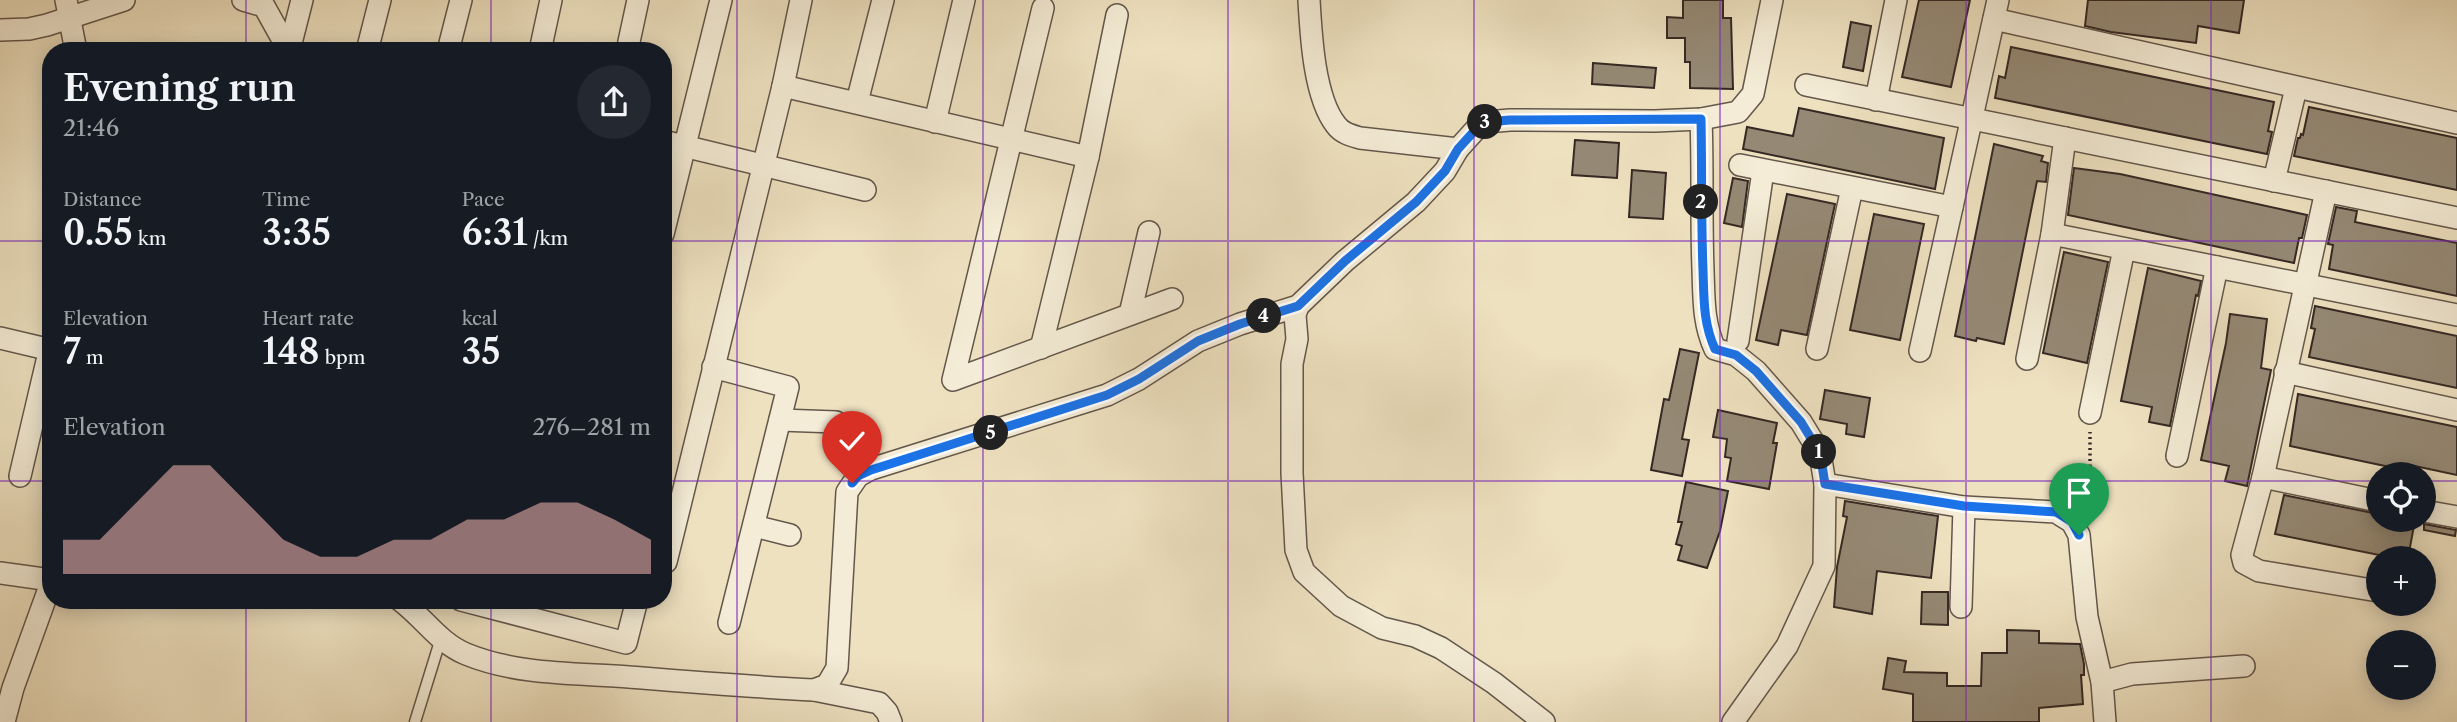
<!DOCTYPE html>
<meta charset="utf-8">
<style>
:root{--surface:#171b24;--page:#242831;--text:#f1f3f6;--muted:#9ea1a6;--accent:#c59692}
body{margin:0;font-family:"Libre Caslon Text",serif;background:var(--page);color:var(--text);height:100vh;display:flex;flex-direction:column;font-size:26px;white-space:nowrap}
*{box-sizing:border-box;margin:0}
p{font-size:23px;color:var(--muted)}
.icon{flex:none;width:38px;height:38px;fill:none;stroke:currentColor;stroke-width:2;stroke-linecap:round;stroke-linejoin:round}
.map{position:relative;flex:1;overflow:hidden}
.panel{position:absolute;left:42px;top:42px;width:630px;height:567px;display:flex;flex-direction:column;background:var(--surface);border-radius:28px;box-shadow:0 4px 18px #0003}
.panel>*{flex:none}
.controls{position:absolute;left:2366px;top:462px;display:grid;gap:14px}
.controls a{display:grid;place-items:center;width:70px;height:70px;border-radius:50%;background:var(--surface);box-shadow:0 4px 18px #0003;font-size:35px}
.pin{position:absolute;display:grid;place-items:center;width:60px;height:60px;color:#fff;margin:-72px -30px;border-radius:50% 50% 50% 0;rotate:-45deg;box-shadow:0 0 7px #0007}
.pin .icon{rotate:45deg}
.km{position:absolute;width:35px;height:35px;margin:-18px;border-radius:50%;background:#222;color:#fff;font-size:19px;line-height:35px;text-align:center}
.round{display:grid;place-items:center;flex:none;width:74px;height:74px;border-radius:37px;background:var(--page)}
.overview{display:flex;align-items:center;justify-content:space-between;height:119px;padding:0 21px}
h1{font-size:38px;font-weight:600;line-height:52px}
.metrics{display:grid;grid-template-columns:repeat(3,1fr);gap:10px;height:119px;padding:7px 21px}
.metrics div{display:grid;align-content:center}
.metrics b{font-size:35px;font-weight:600}
.metrics small{font-size:19px;font-weight:400}
.metrics p{font-size:19px}
.chart{height:196px;padding:14px 21px}
.chart p{display:flex;justify-content:space-between}
.chart svg{width:100%;height:126px;margin-top:7px;fill:var(--accent);opacity:.7}
.map>svg:first-child{display:block}
</style>
<div class="map">
<svg width="2457" height="722" viewBox="0 0 2457 722">
<rect width="100%" height="100%" fill="#eee1c0"/>
<filter id="stains"><feTurbulence type="fractalNoise" baseFrequency=".00286" numOctaves="4"/><feColorMatrix values="0 0 0 0 .2 0 0 0 0 .09 0 0 0 0 .02 0 0 0 .5 -.17"/></filter>
<radialGradient id="worn" r=".72"><stop offset=".6" stop-color="#630" stop-opacity="0"/><stop offset="1" stop-color="#630" stop-opacity=".3"/></radialGradient>
<!-- building -->
<g fill="#958975" stroke="#352924" stroke-width="2">
<path d="M1683 0H1723V18H1731L1733 89 1690 88V62H1685V38H1667V17L1683 18Z"/>
<path d="M1919 0H1970L1951 87 1902 77Z"/>
<path d="M2088 0H2244L2239 33 2198 26 2196 43 2111 32 2085 26Z"/>
<path d="M1851 22 1871 26 1863 71 1843 67Z"/>
<path d="M2011 47 2274 102 2268 131 2272 132 2267 154 1995 98 1999 76 2005 78Z"/>
<path d="M1593 63 1656 68 1654 88 1592 84Z"/>
<path d="M2309 107 2457 138V190L2294 156 2298 138H2300L2301 134 2303 135Z"/>
<path d="M1799 108 1944 138 1935 189 1743 149 1747 127 1793 136Z"/>
<path d="M1575 140 1619 143 1617 178 1572 175Z"/>
<path d="M1994 144 2043 156 2041 161 2048 163 2046 182 2037 181 2004 344 1977 338 1976 341 1955 336Z"/>
<path d="M2074 168 2120 174 2307 215 2302 238H2299L2294 263 2068 215Z"/>
<path d="M1632 170 1666 173 1663 219 1629 217Z"/>
<path d="M1733 178 1748 181 1742 227 1724 223Z"/>
<path d="M1787 194 1835 204 1807 335 1781 330 1778 345 1756 340Z"/>
<path d="M2336 207 2357 211 2355 222 2457 243V296L2329 269 2333 245 2328 244Z"/>
<path d="M1874 214 1924 224 1900 340 1850 330Z"/>
<path d="M2064 252 2108 262 2087 363 2043 353Z"/>
<path d="M2148 268 2201 281 2198 296 2196 295 2170 426 2149 422 2152 407 2121 401Z"/>
<path d="M2315 306 2457 336V388L2309 357 2315 329 2311 328Z"/>
<path d="M2230 314 2267 319 2261 368 2271 370 2247 486 2225 481 2229 466 2201 460 2226 343Z"/>
<path d="M1680 349 1699 353 1682 439 1689 440 1682 476 1651 470 1664 399 1669 400Z"/>
<path d="M1825 390 1870 398 1864 437 1846 434 1847 424 1820 419Z"/>
<path d="M2298 394 2457 427V475L2410 465 2409 471 2290 446Z"/>
<path d="M1718 410 1777 423 1773 443H1777L1769 489 1727 481 1731 458 1725 457 1727 439 1713 437Z"/>
<path d="M1686 482 1728 491 1720 531 1707 568 1678 560 1682 546 1676 544 1682 522H1678Z"/>
<path d="M2284 495 2378 514V520H2415L2408 558H2394L2275 534Z"/>
<path d="M1845 501 1938 516 1931 578 1877 571 1872 614 1834 607 1837 567 1847 517 1843 516Z"/>
<path d="M2424 524 2456 530 2455 536 2424 530Z"/>
<path d="M1922 592H1948V625L1921 624Z"/>
<path d="M2007 630 2039 631V643L2080 644 2084 664V675H2081L2083 704 2039 708V722H1913V694L1883 689 1888 658 1906 661 1904 672 1947 673V686H1981L1982 653H2007Z"/>
</g>
<g fill="none" stroke-linecap="round" stroke-linejoin="round">
<defs>
<path id="lane" d="M415 722 441 638"/>
<g id="street">
<path d="M66 0 76 51"/>
<path d="M243 0 264 6 289 51"/>
<path d="M1309 0C1311 35 1314 97 1336 125 1342 133 1350 135 1360 138L1458 149"/>
<path d="M1043 8 953 380 1172 299"/>
<path d="M1994 19 2457 123"/>
<path d="M0 30 29 29 47 25 124 0"/>
<path d="M289 51 302 0"/>
<path d="M367 51 380 0"/>
<path d="M448 51 461 0"/>
<path d="M540 51 551 0"/>
<path d="M627 51 638 0"/>
<path d="M1806 85 2457 218"/>
<path d="M783 86 1088 157"/>
<path d="M1876 100 1896 0"/>
<path d="M857 102 883 0"/>
<path d="M1701 119C1703 169 1701 220 1703 270 1704 298 1703 323 1715 349L1736 355 1756 371 1801 422 1820 453 1825 484 1964 507 2056 512 2072 522 2079 535 2087 617 2102 682 2105 722"/>
<path d="M935 122 964 0"/>
<path d="M663 141 865 190"/>
<path d="M1740 165 1952 207"/>
<path d="M2274 181 2296 88"/>
<path d="M2326 191 2263 477 2242 555 2244 563 2259 571 2378 591"/>
<path d="M663 234 721 0"/>
<path d="M2052 234 2457 315"/>
<path d="M1298 306 1295 315 1297 339 1292 364V473L1296 550 1304 572 1341 606 1382 628 1415 636 1441 648 1494 683 1544 722"/>
<path d="M1130 314 1149 232"/>
<path d="M0 338 51 350"/>
<path d="M1738 341 1763 171"/>
<path d="M1041 348 1088 157 1117 15"/>
<path d="M1817 349 1852 188"/>
<path d="M1920 351 1998 0"/>
<path d="M2027 359 2052 234 2065 138"/>
<path d="M713 367 788 387 729 623"/>
<path d="M2285 372 2457 410"/>
<path d="M2090 413 2124 249"/>
<path d="M780 420 836 422"/>
<path d="M2177 456 2217 267"/>
<path d="M20 476 51 344"/>
<path d="M2263 477 2378 501"/>
<path d="M2424 511 2457 517"/>
<path d="M754 526 790 535"/>
<path d="M666 562 783 86 801 0"/>
<path d="M0 573 51 580"/>
<path d="M400 600C423 617 439 643 466 654 517 675 575 673 629 677 691 682 752 687 814 690L827 685 837 668 847 492 858 476 871 469 1107 395 1139 379 1198 341 1240 324 1298 306 1345 261 1416 202 1445 171 1458 149 1477 128 1486 122 1510 120 1655 121 1701 119 1738 112 1753 94 1772 0"/>
<path d="M461 600 626 643 637 600"/>
<path d="M1961 607 1964 507"/>
<path d="M2102 682 2132 674 2244 666"/>
<path d="M814 690 879 703 887 712 891 722"/>
<path d="M4 722 13 688 51 583"/>
<path d="M1733 722 1787 646 1824 566 1825 484"/>
</g>
</defs>
<!-- lane casing -->
<use href="#lane" stroke="#63574b" stroke-width="13"/>
<!-- street casing -->
<use href="#street" stroke="#63574b" stroke-width="24"/>
<!-- path -->
<path stroke="#352924" stroke-width="3.5" stroke-dasharray="2 3.5" stroke-linecap="butt" d="M2078 503 2090 467V432"/>
<!-- lane -->
<use href="#lane" stroke="#f4ecd6" stroke-width="10"/>
<!-- street -->
<use href="#street" stroke="#f4ecd6" stroke-width="21"/>
</g>
<g fill="none" stroke-linecap="round" stroke-linejoin="round">
<defs>
<path id="route" d="M852 483 858 476 871 470 1107 395 1139 379 1198 341 1240 324 1298 306 1345 261 1416 202 1445 171 1458 149 1477 128 1486 122 1510 120 1701 119C1702 169 1701 220 1703 270 1704 298 1703 323 1715 349L1736 355 1756 371 1801 422 1820 453 1825 484 1964 506 2056 512 2072 522 2079 535"/>
</defs>
<!-- route casing -->
<use href="#route" stroke="#fff" stroke-width="14"/>
<!-- route -->
<use href="#route" stroke="#1a73e8" stroke-width="9"/>
</g>
<!-- grid -->
<path fill="none" stroke="#7b2cbf" stroke-width="2" stroke-opacity="0.55" d="M246 0V51M491 0V51M737 0V722M983 0V722M1228 0V722M1474 0V722M1720 0V722M1966 0V722M2211 0V722M0 241H51M663 241H2457M0 481H51M663 481H2378M2424 481H2457M246 600V722M491 600V722"/>
<rect width="100%" height="100%" filter="url(#stains)"/>
<rect width="100%" height="100%" fill="url(#worn)"/>
</svg>
<div class="controls">
<a><svg class="icon" aria-label="locate" viewBox="0 0 24 24"><circle cx="12" cy="12" r="6"/><path d="M12 2v4M12 18v4M2 12h4M18 12h4"/></svg></a>
<a>+</a>
<a>−</a>
</div>
<div class="pin" style="left:2079px;top:535px;background:#1e9e55"><svg class="icon" aria-label="arrive" viewBox="0 0 24 24"><path d="M6 21V4h12l-3 4 3 4H6"/></svg></div>
<div class="pin" style="left:852px;top:483px;background:#d93025"><svg class="icon" aria-label="check" viewBox="0 0 24 24"><path d="M5 12l5 5 9-10"/></svg></div>
<b class="km" style="left:1819px;top:452px">1</b>
<b class="km" style="left:1701px;top:202px">2</b>
<b class="km" style="left:1485px;top:122px">3</b>
<b class="km" style="left:1264px;top:316px">4</b>
<b class="km" style="left:991px;top:433px">5</b>
<section class="panel">
<div class="overview"><div><h1>Evening run</h1><p>21:46</p></div><a class="round"><svg class="icon" aria-label="share" viewBox="0 0 24 24"><path d="M12 15V3M7 8l5-5 5 5M5 13v7h14v-7"/></svg></a></div>
<div class="metrics">
<div><p>Distance</p><b>0.55<small> km</small></b></div>
<div><p>Time</p><b>3:35</b></div>
<div><p>Pace</p><b>6:31<small> /km</small></b></div>
</div>
<div class="metrics">
<div><p>Elevation</p><b>7<small> m</small></b></div>
<div><p>Heart rate</p><b>148<small> bpm</small></b></div>
<div><p>kcal</p><b>35</b></div>
</div>
<div class="chart"><p><span>Elevation</span>276–281 m</p>
<svg viewBox="0 0 160 44" preserveAspectRatio="none"><path d="M0 44V32L10 32L20 19L30 6L40 6L50 19L60 32L70 38L80 38L90 32L100 32L110 25L120 25L130 19L140 19L150 25L160 32V44z"/></svg>
</div>
</section>
</div>
